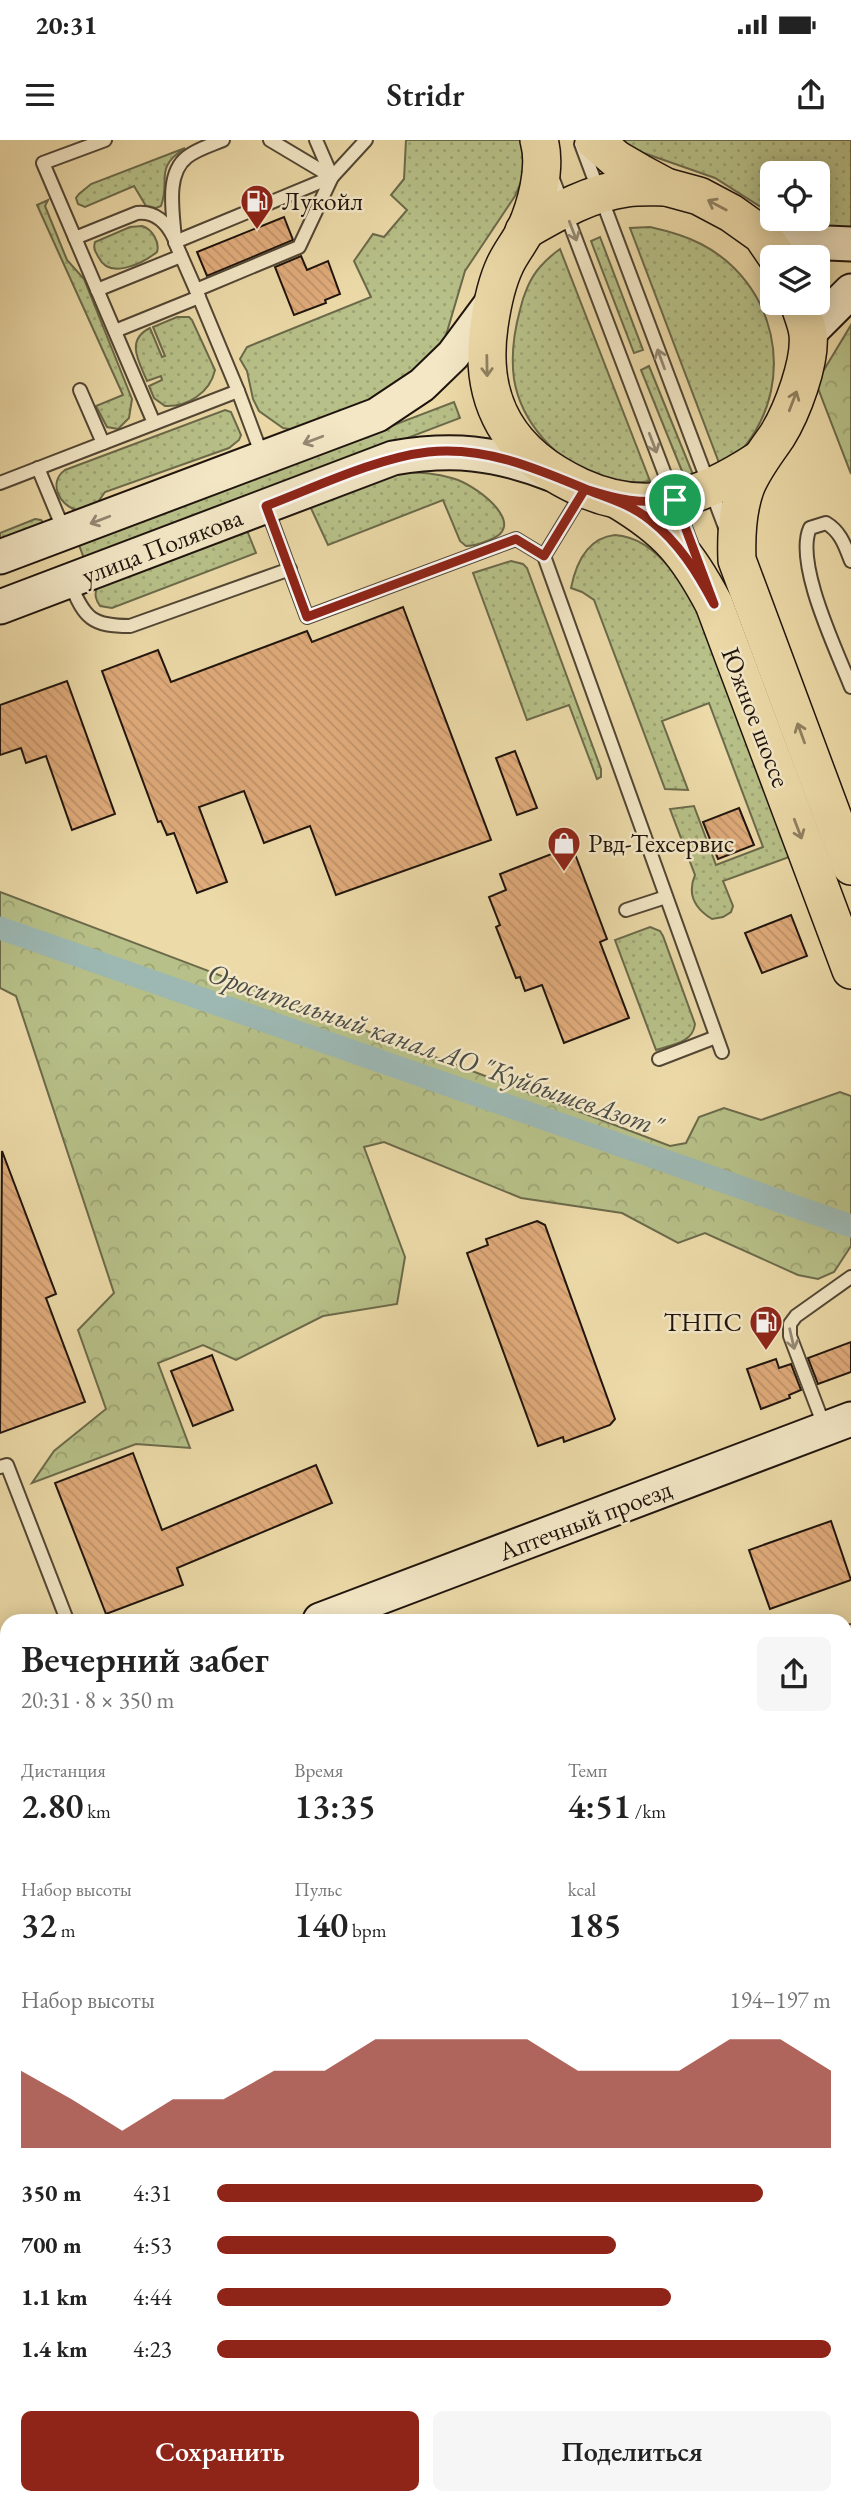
<!DOCTYPE html>
<html lang="ru">
<meta charset="utf-8">
<style>
:root{--surface:#fff;--page:#f6f6f6;--text:#222;--muted:#767676;--accent:#8f2418}
body{margin:0;font-family:"EB Garamond",serif;background:var(--page);color:var(--text);height:100vh;display:flex;flex-direction:column;font-size:26px;white-space:nowrap}
*{box-sizing:border-box;margin:0}
p{font-size:23px;color:var(--muted)}
.icon{flex:none;width:38px;height:38px;fill:none;stroke:currentColor;stroke-width:2;stroke-linecap:round;stroke-linejoin:round}
.map{position:relative;flex:1;overflow:hidden}
.sheet{position:absolute;left:0px;top:1474px;width:852px;height:891px;display:flex;flex-direction:column;background:var(--surface);border-radius:21px 21px 0 0;box-shadow:0 4px 18px #0003}
.sheet>*{flex:none}
.tools{position:absolute;left:760px;top:21px;display:grid;gap:14px}
.tools a{display:grid;place-items:center;width:70px;height:70px;border-radius:10px;background:var(--surface);box-shadow:0 4px 18px #0003;font-size:35px}
.pin{position:absolute;display:grid;place-items:center;width:60px;height:60px;color:#fff;margin:-30px;border:4px solid #fff;border-radius:50%;box-shadow:0 2px 7px #0007}
.round{display:grid;place-items:center;flex:none;width:74px;height:74px;border-radius:10px;background:var(--page)}
.head{display:flex;align-items:center;justify-content:space-between;height:119px;padding:0 21px}
h1{font-size:38px;font-weight:600;line-height:52px}
.figures{display:grid;grid-template-columns:repeat(3,1fr);gap:10px;height:119px;padding:7px 21px}
.figures div{display:grid;align-content:center}
.figures b{font-size:35px;font-weight:600}
.figures small{font-size:19px;font-weight:400}
.figures p{font-size:19px}
.chart{height:196px;padding:14px 21px}
.chart p{display:flex;justify-content:space-between}
.chart svg{width:100%;height:126px;margin-top:7px;fill:var(--accent);opacity:.7}
.button{display:flex;gap:14px;margin-top:auto;padding:14px 21px}
.button a{flex:1;height:80px;border-radius:10px;background:var(--accent);color:#fff;font-size:28px;font-weight:600;line-height:80px;text-align:center}
.button a+a{background:var(--page);color:var(--text)}
ul{padding:0 21px;list-style:none;font-size:23px}
li{display:grid;grid-template-columns:112px 84px 1fr;align-items:center;height:52px}
li i{height:18px;border-radius:9px;background:var(--accent)}
.status{display:flex;justify-content:space-between;align-items:center;height:49px;padding:0 35px;background:var(--surface);direction:ltr}
.status svg{height:19px;fill:currentColor}
header{display:flex;justify-content:space-between;align-items:center;height:91px;padding:0 21px;background:var(--surface);font-size:32px;font-weight:600}
.map>svg:first-child{display:block}
</style>
<div class="status"><b>20:31</b><svg viewBox="0 0 49 12"><path d="M0 12V9h3v3zM5 12V6h3v6zM10 12V3h3v9zM15 12V0h3v12zM26 1h20v11H26zM47 4h2v5h-2z"/></svg></div>
<header><svg class="icon" aria-label="menu" viewBox="0 0 24 24"><path d="M4 6h16M4 12h16M4 18h16"/></svg>Stridr<svg class="icon" aria-label="share" viewBox="0 0 24 24"><path d="M12 15V3M7 8l5-5 5 5M5 13v7h14v-7"/></svg></header>
<div class="map">
<svg width="851" height="2364" viewBox="0 0 851 2364">
<defs>
<pattern id="grass-dots" width="8" height="8" patternUnits="userSpaceOnUse" patternTransform="scale(1.75)"><rect width="8" height="8" fill="#b7c088"/><path d="M2 2h.1M6 6h.1" fill="none" stroke="#9da474" stroke-width="1.8" stroke-linecap="round"/></pattern>
<pattern id="forest-crowns" width="20" height="18" patternUnits="userSpaceOnUse" patternTransform="scale(1.75)"><rect width="20" height="18" fill="#b7c088"/><path d="M2 6a3 3 0 1 1 6 0M12 15a3 3 0 1 1 6 0" fill="none" stroke="#9da474"/></pattern>
<pattern id="building-back-hatch" width="6" height="6" patternUnits="userSpaceOnUse" patternTransform="scale(1.75)"><rect width="6" height="6" fill="#e0ab7b"/><path d="M-1 5l2 2M0 0l6 6M5-1l2 2" fill="none" stroke="#c09269"/></pattern>
</defs>
<rect width="100%" height="100%" fill="#ecdaa8"/>
<filter id="stains"><feTurbulence type="fractalNoise" baseFrequency=".00286" numOctaves="4"/><feColorMatrix values="0 0 0 0 .2 0 0 0 0 .09 0 0 0 0 .02 0 0 0 .5 -.17"/></filter>
<radialGradient id="worn" r=".72"><stop offset=".6" stop-color="#630" stop-opacity="0"/><stop offset="1" stop-color="#630" stop-opacity=".3"/></radialGradient>
<!-- grass -->
<g fill="url(#grass-dots)" stroke="#6b6a4a" stroke-width="2">
<path d="M406 0H521L524 16V35L515 56 465 131 444 202 415 245 295 290 283 288 259 271 253 259 247 231 240 219 247 207 371 157 354 121 373 94 384 97 407 70 391 55 404 39Z"/>
<path d="M621 0H851V88C828 90 803 89 782 79H817V33H772V74L715 38 641 12Z"/>
<path d="M185 8C153 29 171 39 161 66L156 68 146 66 134 46 85 67 78 64 76 58 79 54 91 44Z"/>
<path d="M48 60 45 66 67 120 84 139 132 259 129 278 118 289 107 287 96 266 123 255 37 65Z"/>
<path d="M142 86C152 89 160 102 157 112 143 123 110 140 99 118 95 111 93 109 95 102L130 87Z"/>
<path d="M650 87C668 91 684 95 701 104 775 142 798 239 745 306 738 314 729 321 721 328L630 88Z"/>
<path d="M600 97 643 210 634 213 591 101Z"/>
<path d="M560 109 650 341C627 345 620 342 598 335 557 323 521 282 514 239 511 217 514 192 520 170 523 156 530 138 540 127 546 120 553 114 560 109Z"/>
<path d="M177 177H189L192 180 215 230C210 253 187 267 165 266L154 258 149 246 162 240 161 236 147 241C139 222 125 200 150 188L162 217 165 216 153 187Z"/>
<path d="M649 226 694 337 686 341 641 230Z"/>
<path d="M454 262 460 278 85 421 79 405Z"/>
<path d="M225 270 231 272 241 295 239 300 229 308 105 352 93 369C88 370 82 371 76 370 59 365 48 342 65 330Z"/>
<path d="M409 332C425 333 442 334 458 340 479 348 531 387 487 401 480 404 473 406 466 406L460 401 443 360 328 405 309 364 389 335Z"/>
<path d="M35 379 41 380 46 386 0 401V393Z"/>
<path d="M246 388 256 413 112 468 100 466C96 460 94 455 97 448Z"/>
<path d="M615 395C661 398 688 453 706 490L792 716 723 741 733 766 731 772 723 777 712 779C694 768 687 754 695 735L670 669 694 666 716 725 763 707 709 563 662 581 688 650 665 649 594 460 582 452 571 448C576 423 587 398 615 395Z"/>
<path d="M511 421 523 424 527 428 601 629V637L597 639 569 565 527 580 473 433Z"/>
<path d="M650 787 660 791 663 796 695 884C693 903 671 905 656 910L615 800Z"/>
</g>
<!-- forest -->
<g fill="url(#forest-crowns)" stroke="#6b6a4a" stroke-width="2">
<path d="M851 185V334L816 243Z"/>
<path d="M0 752 670 1006 686 1003 699 977 724 968 761 980 840 952 851 956V1106L834 1132 818 1139 798 1135 705 1093 678 1103 622 1073 521 1058 384 1002 364 1007 405 1117 397 1164 323 1176 236 1220 203 1205 158 1223 190 1308 136 1304 32 1343 54 1311 106 1269 78 1190 114 1153 16 856 0 848Z"/>
</g>
<g fill="none" stroke-linecap="round" stroke-linejoin="round">
<!-- canal -->
<path stroke="#9db8b3" stroke-width="23" d="M0 788 851 1086"/>
</g>
<!-- building -->
<g fill="url(#building-back-hatch)" stroke="#1f140d" stroke-width="2">
<path d="M284 77 293 100 207 136 197 112Z"/>
<path d="M301 116 307 130 328 121 340 154 325 160 326 163 294 175 275 127Z"/>
<path d="M403 467 491 700 336 755 310 686 264 703 244 651 199 667 227 742 197 753 174 693 167 695 161 681 158 682 102 531 158 510 171 542 307 491 312 502Z"/>
<path d="M67 541 115 674 72 690 46 616 26 623 21 608 0 615V565Z"/>
<path d="M515 611 537 668 517 675 496 618Z"/>
<path d="M739 668 754 705 718 719 703 682Z"/>
<path d="M572 706 607 799 600 802 629 878 564 903 542 845 525 851 520 837 516 838 496 787 500 785 489 757 506 750 500 734Z"/>
<path d="M791 775 807 816 762 833 745 793Z"/>
<path d="M2 1011 56 1154 46 1158 85 1262 0 1293Z"/>
<path d="M537 1081 545 1085 615 1279 610 1285 564 1302 563 1297 538 1306 467 1113 488 1105 486 1099Z"/>
<path d="M851 1202V1232L818 1244 808 1218Z"/>
<path d="M212 1215 233 1270 193 1286 171 1231Z"/>
<path d="M776 1219 779 1228 791 1224 801 1250 789 1255 790 1258 761 1269 747 1229Z"/>
<path d="M133 1313 162 1390 316 1325 332 1363 177 1428 183 1445 106 1474 55 1343Z"/>
<path d="M831 1381 851 1440 770 1469 749 1410Z"/>
</g>
<g fill="none" stroke-linecap="round" stroke-linejoin="round">
<defs>
<g id="lane">
<path d="M105 0 43 23 154 283"/>
<path d="M270 0 332 37"/>
<path d="M316 0 332 37"/>
<path d="M581 4 726 390"/>
<path d="M551 34 691 403"/>
<path d="M75 98 137 73C155 71 167 83 174 98"/>
<path d="M175 102C174 76 164 35 187 17 197 9 211 5 223 0"/>
<path d="M97 150 181 116"/>
<path d="M196 150 175 102 332 37"/>
<path d="M115 191 199 157"/>
<path d="M80 250 103 303"/>
<path d="M263 318 238 251 196 150 299 107 332 37 366 0"/>
<path d="M38 328 65 393"/>
<path d="M0 343 238 251"/>
<path d="M583 352 544 416 722 912"/>
<path d="M266 366 307 477 516 399 544 416"/>
<path d="M851 421C845 406 841 392 826 383L810 388C794 423 837 511 851 547"/>
<path d="M70 443C85 479 92 486 130 486L290 429"/>
<path d="M626 770 666 757"/>
<path d="M659 919 716 897"/>
<path d="M825 1288 790 1196V1184L796 1176 851 1137"/>
<path d="M0 1327 7 1325 67 1480"/>
<path d="M851 1491V1492"/>
<path d="M0 1821 7 1818"/>
<path d="M0 1983 7 1980"/>
<path d="M845 2232 851 2230"/>
<path d="M0 2284 7 2303"/>
<path d="M27 2357 30 2364"/>
<path d="M488 2364 506 2357"/>
</g>
<g id="secondary">
<path d="M762 95 805 102 851 104"/>
<path d="M808 194 851 151"/>
<path d="M0 417 377 275 422 245 453 215 493 161"/>
<path d="M0 467 393 318C452 308 495 312 551 334"/>
<path d="M320 1480 851 1279"/>
<path d="M0 1602 7 1599"/>
</g>
<g id="primary">
<path d="M539 0C547 28 536 67 524 93 518 104 510 114 505 125 496 144 492 165 489 186 478 263 510 315 580 347 648 378 701 358 759 320"/>
<path d="M594 0 616 19 640 33 666 47 699 56 731 73 762 95 777 117"/>
<path d="M524 91C557 72 589 53 627 48 640 46 653 47 666 47"/>
<path d="M799 163C802 173 807 184 808 194 811 222 792 272 777 296 766 312 754 327 746 346 737 370 736 395 737 420L851 726"/>
<path d="M618 360C668 390 687 413 714 464L851 830"/>
</g>
</defs>
<!-- lane casing -->
<use href="#lane" stroke="#524634" stroke-width="16"/>
<!-- secondary casing -->
<use href="#secondary" stroke="#1f140d" stroke-width="37"/>
<!-- primary casing -->
<use href="#primary" stroke="#1f140d" stroke-width="40"/>
<!-- lane -->
<use href="#lane" stroke="#f3e7c6" stroke-width="12"/>
<!-- secondary -->
<use href="#secondary" stroke="#f3e7c6" stroke-width="33"/>
<!-- primary -->
<use href="#primary" stroke="#ecdaa8" stroke-width="37"/>
</g>
<!-- one-way arrows -->
<defs><path id="oneway-shaft" d="M-6 0H5M1.5-3L5.5 0L1.5 3" fill="none" stroke-width="1.6" stroke-linecap="round" stroke-linejoin="round" transform="scale(1.75)"/></defs>
<g stroke="#908162">
<use href="#oneway-shaft" transform="translate(717 65) rotate(-152)"/>
<use href="#oneway-shaft" transform="translate(487 226) rotate(89)"/>
<use href="#oneway-shaft" transform="translate(793 261) rotate(-69)"/>
<use href="#oneway-shaft" transform="translate(801 593) rotate(-110)"/>
<use href="#oneway-shaft" transform="translate(798 689) rotate(69)"/>
</g>
<g stroke="#948873">
<use href="#oneway-shaft" transform="translate(573 91) rotate(69)"/>
<use href="#oneway-shaft" transform="translate(661 219) rotate(-110)"/>
<use href="#oneway-shaft" transform="translate(313 300) rotate(159)"/>
<use href="#oneway-shaft" transform="translate(653 303) rotate(69)"/>
<use href="#oneway-shaft" transform="translate(100 380) rotate(159)"/>
<use href="#oneway-shaft" transform="translate(792 1199) rotate(77)"/>
</g>
<g fill="none" stroke-linecap="round" stroke-linejoin="round">
<defs>
<path id="route" d="M675 360C638 364 620 360 585 349L544 416 516 399 307 477 266 366C316 347 376 318 428 312 483 306 533 327 583 348 607 358 629 363 650 380 679 403 697 432 714 464L675 360"/>
</defs>
<!-- route casing -->
<use href="#route" stroke="#fff" stroke-width="14"/>
<!-- route -->
<use href="#route" stroke="#8f2418" stroke-width="9"/>
</g>
<!-- icons -->
<defs>
<symbol id="fuel-pin" viewBox="-11 -11 22 30"><path d="M0 17L-7.5 6A9.5 9.5 0 1 1 7.5 6Z" fill="#8f2418" stroke="#f3e7c6"/><path d="M-5.5-6h7V0h2V4h1.3V-2.5L3-4.5l.8-.8L6-3V5H2.5V1h-1V6h-7ZM-4.2-4.7v3.2H.2V-4.7Z" fill="#fff"/></symbol>
<symbol id="shop-pin" viewBox="-11 -11 22 30"><path d="M0 17L-7.5 6A9.5 9.5 0 1 1 7.5 6Z" fill="#8f2418" stroke="#f3e7c6"/><path d="M-5-2.5h2.3a2.7 3.5 0 0 1 5.4 0H5L5.5 6h-11ZM-1.5-2.5h3a1.5 2.3 0 0 0-3 0Z" fill="#fff"/></symbol>
</defs>
<g fill-rule="evenodd">
<use href="#fuel-pin" x="238" y="42" width="38" height="52"/>
<use href="#shop-pin" x="545" y="684" width="38" height="52"/>
<use href="#fuel-pin" x="747" y="1163" width="38" height="52"/>
</g>
<g text-anchor="middle" stroke-width="5" stroke-linejoin="round" paint-order="stroke">
<!-- poi labels -->
<g font-size="26" fill="#1f140d" stroke="#f3e7c6" text-anchor="start">
<text x="282" y="70">Лукойл</text>
<text x="588" y="712">Рвд-Техсервис</text>
<text x="742" y="1191" text-anchor="end">ТНПС</text>
</g>
<!-- street labels -->
<g font-size="26" fill="#1f140d" stroke="#f3e7c6">
<text transform="translate(162 406) rotate(-21)" y="9">улица Полякова</text>
<text transform="translate(756 577) rotate(69)" y="9">Южное шоссе</text>
<text transform="translate(585 1380) rotate(-21)" y="9">Аптечный проезд</text>
</g>
<!-- water labels -->
<g font-size="28" font-style="italic" fill="#4b4d47" stroke="#f3e7c6">
<text transform="translate(435 909) rotate(19)" y="10">Оросительный канал АО "КуйбышевАзот"</text>
</g>
</g>
<rect width="100%" height="100%" filter="url(#stains)"/>
<rect width="100%" height="100%" fill="url(#worn)"/>
</svg>
<div class="tools">
<a><svg class="icon" aria-label="locate" viewBox="0 0 24 24"><circle cx="12" cy="12" r="6"/><path d="M12 2v4M12 18v4M2 12h4M18 12h4"/></svg></a>
<a><svg class="icon" aria-label="layers" viewBox="0 0 24 24"><path d="M12 4l9 5-9 5-9-5zM3 14l9 5 9-5"/></svg></a>
</div>
<div class="pin" style="left:675px;top:360px;background:#1e9e55"><svg class="icon" aria-label="arrive" viewBox="0 0 24 24"><path d="M6 21V4h12l-3 4 3 4H6"/></svg></div>
<section class="sheet">
<div class="head"><div><h1>Вечерний забег</h1><p>20:31 · 8 × 350 m</p></div><a class="round"><svg class="icon" aria-label="share" viewBox="0 0 24 24"><path d="M12 15V3M7 8l5-5 5 5M5 13v7h14v-7"/></svg></a></div>
<div class="figures">
<div><p>Дистанция</p><b>2.80<small> km</small></b></div>
<div><p>Время</p><b>13:35</b></div>
<div><p>Темп</p><b>4:51<small> /km</small></b></div>
</div>
<div class="figures">
<div><p>Набор высоты</p><b>32<small> m</small></b></div>
<div><p>Пульс</p><b>140<small> bpm</small></b></div>
<div><p>kcal</p><b>185</b></div>
</div>
<div class="chart"><p><span>Набор высоты</span>194–197 m</p>
<svg viewBox="0 0 160 44" preserveAspectRatio="none"><path d="M0 44V17L10 27L20 38L30 27L40 27L50 17L60 17L70 6L80 6L90 6L100 6L110 17L120 17L130 17L140 6L150 6L160 17V44z"/></svg>
</div>
<ul>
<li><b>350 m</b>4:31<i style="width:89%"></i></li>
<li><b>700 m</b>4:53<i style="width:65%"></i></li>
<li><b>1.1 km</b>4:44<i style="width:74%"></i></li>
<li><b>1.4 km</b>4:23<i style="width:100%"></i></li>
</ul>
<div class="button"><a>Сохранить</a><a>Поделиться</a></div>
</section>
</div>
